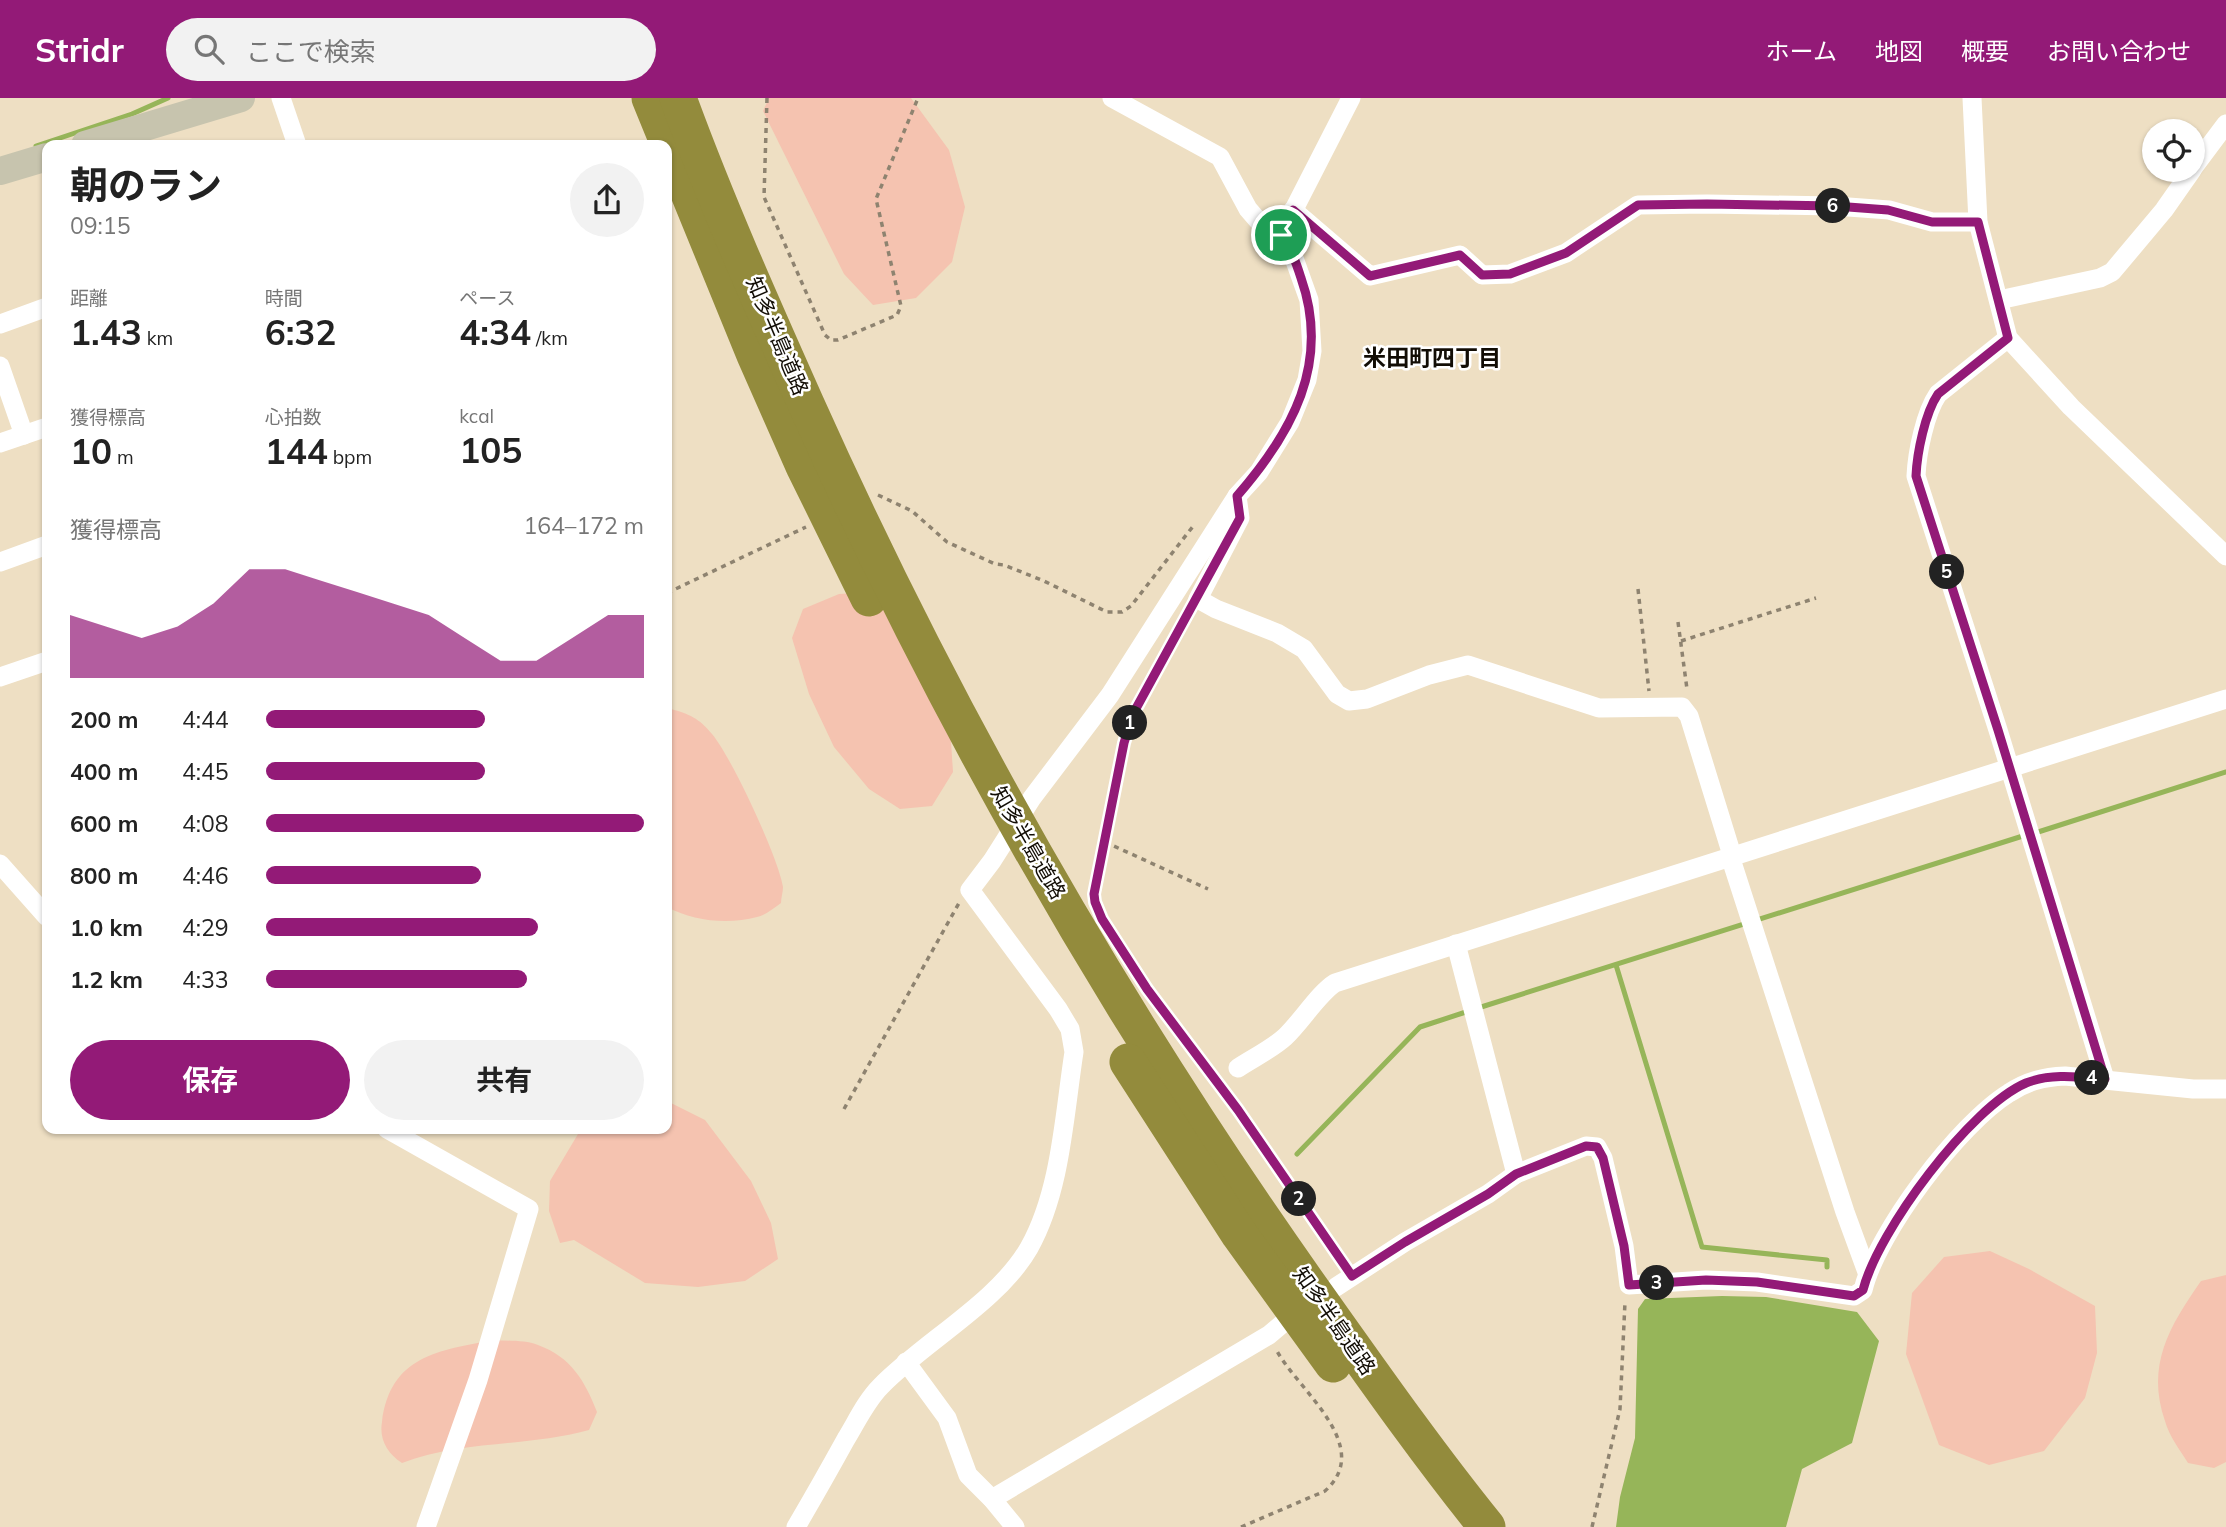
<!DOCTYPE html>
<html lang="ja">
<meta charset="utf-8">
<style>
:root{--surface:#fff;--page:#f2f2f2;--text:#222;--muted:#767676;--accent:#931a77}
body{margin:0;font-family:Mulish,"Noto Sans JP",sans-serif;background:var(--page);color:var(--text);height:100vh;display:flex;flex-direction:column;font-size:26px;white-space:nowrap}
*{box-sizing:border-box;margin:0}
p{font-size:23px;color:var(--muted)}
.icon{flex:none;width:38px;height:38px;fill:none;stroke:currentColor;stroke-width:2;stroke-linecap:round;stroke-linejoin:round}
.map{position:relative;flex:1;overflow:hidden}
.drawer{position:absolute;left:42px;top:42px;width:630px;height:994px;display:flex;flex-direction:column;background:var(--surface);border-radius:14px;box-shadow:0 2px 5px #0004}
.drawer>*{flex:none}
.controls{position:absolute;left:2142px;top:21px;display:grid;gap:14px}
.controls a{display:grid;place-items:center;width:63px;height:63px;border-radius:50%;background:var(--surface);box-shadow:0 2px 5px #0004;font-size:35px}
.pin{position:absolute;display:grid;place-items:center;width:60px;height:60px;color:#fff;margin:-30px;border:4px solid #fff;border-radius:50%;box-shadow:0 2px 7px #0007}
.km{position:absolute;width:35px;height:35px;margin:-18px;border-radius:50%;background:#222;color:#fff;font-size:19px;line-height:35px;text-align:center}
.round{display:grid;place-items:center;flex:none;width:74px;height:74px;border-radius:37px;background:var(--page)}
.head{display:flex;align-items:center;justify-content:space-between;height:119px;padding:0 28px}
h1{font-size:38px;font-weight:700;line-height:52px}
.stats{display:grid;grid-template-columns:repeat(3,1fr);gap:10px;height:119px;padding:7px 28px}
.stats div{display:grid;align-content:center}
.stats b{font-size:35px;font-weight:700}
.stats small{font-size:19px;font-weight:400}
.stats p{font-size:19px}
.chart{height:196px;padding:14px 28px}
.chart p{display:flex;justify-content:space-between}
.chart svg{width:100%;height:126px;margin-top:7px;fill:var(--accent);opacity:.7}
.primary-button{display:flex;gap:14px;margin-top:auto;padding:14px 28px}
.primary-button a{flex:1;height:80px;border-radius:42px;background:var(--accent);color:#fff;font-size:28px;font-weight:700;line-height:80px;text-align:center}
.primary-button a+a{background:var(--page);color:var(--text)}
ul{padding:0 28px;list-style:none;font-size:23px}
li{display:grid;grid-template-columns:112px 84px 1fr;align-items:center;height:52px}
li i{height:18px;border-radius:9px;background:var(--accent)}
header{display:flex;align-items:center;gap:42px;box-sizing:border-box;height:98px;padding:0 35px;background:var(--accent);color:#fff}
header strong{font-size:33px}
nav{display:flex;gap:38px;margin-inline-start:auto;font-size:24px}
.search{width:490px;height:63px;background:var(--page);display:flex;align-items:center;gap:18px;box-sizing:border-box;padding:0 24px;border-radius:38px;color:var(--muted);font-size:26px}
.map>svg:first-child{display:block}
</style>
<header>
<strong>Stridr</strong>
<div class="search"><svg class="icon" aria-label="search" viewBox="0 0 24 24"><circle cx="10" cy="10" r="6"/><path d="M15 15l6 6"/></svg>ここで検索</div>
<nav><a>ホーム</a><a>地図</a><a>概要</a><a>お問い合わせ</a></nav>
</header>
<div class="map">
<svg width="2226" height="1429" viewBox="0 0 2226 1429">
<rect width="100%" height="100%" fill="#eedfc3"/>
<!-- green -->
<g fill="#f5c3b0">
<path d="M769 0H911L949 52 965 109 952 164 916 200 873 207 844 176 763 13Z"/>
<path d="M902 492 950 628 953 674 932 708 900 711 869 691 834 649 809 596 792 540 803 511 839 496Z"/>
<path d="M671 611C689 616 699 620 712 636 731 658 779 761 783 789 783 794 781 800 781 805 774 810 766 817 757 819 728 827 693 823 667 809V613Z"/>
<path d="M667 1003 705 1022 751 1083 771 1125 778 1161 745 1183 698 1189 645 1185 574 1142 560 1145 549 1113 550 1083 581 1031H667Z"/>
<path d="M1990 1153 2029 1171 2095 1208 2097 1255 2085 1300 2044 1353 1989 1367 1939 1347 1906 1256 1912 1195 1944 1159Z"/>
<path d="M2226 1177V1364L2214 1370 2188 1365C2180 1352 2169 1338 2165 1323 2146 1267 2169 1229 2201 1183Z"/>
<path d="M494 1242C508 1243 525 1242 538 1247 571 1259 585 1283 597 1314L589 1332C528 1349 461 1342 402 1365 387 1355 379 1341 382 1324 390 1258 439 1252 494 1242Z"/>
</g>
<!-- water -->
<path fill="#96b559" d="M1722 1198 1766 1199 1857 1214 1879 1243 1852 1345 1802 1371 1786 1429H1616L1620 1399 1635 1340 1638 1211 1645 1201Z"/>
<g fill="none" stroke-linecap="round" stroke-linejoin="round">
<!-- stream -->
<g stroke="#96b559" stroke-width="5">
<path d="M36 48 132 16 168 0"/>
<path d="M2035 735 2226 674"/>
<path d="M1616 867 1702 1149 1827 1162V1169"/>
<path d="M1478 910 2026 737"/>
<path d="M1297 1056 1420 929 1469 913"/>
</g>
<!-- path -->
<g stroke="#8e8370" stroke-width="3.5" stroke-dasharray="5 5" stroke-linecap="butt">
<path d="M767 0 764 99 825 237 831 242H838L897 217 901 208 876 101 918 0"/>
<path d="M878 397 912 413 947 444 995 466 1004 467 1044 483 1107 514H1122L1131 508 1194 427"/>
<path d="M1638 491 1649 593"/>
<path d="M667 495 806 429"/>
<path d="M1678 524 1687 591"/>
<path d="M1681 543 1816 500"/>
<path d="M1105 744 1208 791"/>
<path d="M1095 803 1094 796 1129 628 1133 616 1190 515"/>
<path d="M1155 902 1238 1012 1341 1164"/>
<path d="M844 1011 959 805"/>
<path d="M1241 1429 1325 1393C1375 1348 1298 1292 1277 1253"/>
<path d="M1592 1429 1620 1311 1625 1204"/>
</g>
<!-- street -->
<g stroke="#fff" stroke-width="19">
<path d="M281 0 297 47"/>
<path d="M1972 0 1978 124 2008 240 2071 309 2226 458"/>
<path d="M2193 70 2226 26"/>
<path d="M1293 112 1370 178 1460 157 1482 177 1510 176 1566 155 1638 107 1707 106 1835 108 1889 112 1932 124H1978"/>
<path d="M1288 123 1351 0"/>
<path d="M1999 202 2100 180 2112 174 2164 112 2192 72"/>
<path d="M0 226 47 209"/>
<path d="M2008 240 1938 296C1925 315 1917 355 1916 378L1998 632 2105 981"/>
<path d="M0 268 24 337"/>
<path d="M0 345 47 329"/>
<path d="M1237 398 1240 420 1198 501 1216 511 1277 535 1304 551 1337 596 1349 603 1367 601 1429 577 1468 567 1599 610 1682 609 1689 618 1732 757"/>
<path d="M0 464 47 447"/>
<path d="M0 579 47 563"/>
<path d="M1730 758 1845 1114 1867 1174"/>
<path d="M0 766 47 819"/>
<path d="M1456 846 1516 1076"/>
<path d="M1238 970C1253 960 1272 951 1285 939 1301 924 1319 895 1335 885L2226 601"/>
<path d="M387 1031 529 1111 478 1282 426 1429"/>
<path d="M1336 1189 1405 1144 1488 1096 1516 1076 1586 1048 1597 1049 1603 1060 1624 1148 1629 1187 1706 1182 1757 1184 1854 1198 1863 1192C1877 1134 1959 1026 2009 995 2027 983 2044 979 2065 978L2193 991H2226"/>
<path d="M906 1264 947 1320 968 1377 992 1401 1015 1429"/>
<path d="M992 1401 1269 1237 1282 1226"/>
<path d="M796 1429C813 1400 830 1370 846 1341 857 1323 866 1303 881 1288 925 1243 998 1204 1029 1150 1061 1093 1064 1018 1074 954L1070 931 1058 911 970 792 992 763 1032 700 1110 597 1237 398 1259 374 1290 324 1307 282 1312 253 1309 202 1290 149 1281 137 1267 133 1248 111 1220 59 1112 0"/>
</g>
<!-- secondary -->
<g stroke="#c7c4ae" stroke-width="28">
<path d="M85 47 241 0"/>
<path d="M0 73 47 59"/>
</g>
<!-- highway -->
<g stroke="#938b3c" stroke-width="37">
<path d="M650 0 755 257 804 368 869 500"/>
<path d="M678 0C716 104 761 205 806 306 947 621 1119 921 1320 1203 1374 1279 1428 1356 1487 1429"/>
<path d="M1128 964 1239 1136 1333 1266"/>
</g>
</g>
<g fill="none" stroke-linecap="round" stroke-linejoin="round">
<defs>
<path id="route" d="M1707 106 1835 108 1888 112 1932 124H1978L2008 240 1938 296C1925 315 1917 355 1916 378L1998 632 2105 981C2079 979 2051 975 2026 985 1970 1009 1878 1133 1863 1192L1854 1198 1757 1184 1706 1182 1629 1187 1624 1148 1603 1060 1597 1049 1586 1048 1516 1076 1488 1096 1405 1144 1352 1178 1238 1012 1147 891 1102 821 1095 804 1094 796 1124 645 1133 616 1240 420 1237 398C1292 335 1331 265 1301 180 1296 164 1291 150 1281 137L1293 112 1370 178 1460 157 1482 177 1510 176 1566 155 1638 107Z"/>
</defs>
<!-- route casing -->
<use href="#route" stroke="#fff" stroke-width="14"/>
<!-- route -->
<use href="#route" stroke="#931a77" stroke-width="9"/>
</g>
<g text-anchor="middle" stroke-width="5" stroke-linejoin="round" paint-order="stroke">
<!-- street labels -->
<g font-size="21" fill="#120d05" stroke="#fff">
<text transform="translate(777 238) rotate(67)" y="7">知多半島道路</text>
<text transform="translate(1028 745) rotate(60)" y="7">知多半島道路</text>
<text transform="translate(1334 1223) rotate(55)" y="7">知多半島道路</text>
</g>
<!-- neighbourhood labels -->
<g font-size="23" font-weight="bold" fill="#120d05" stroke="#fff">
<text x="1432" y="268">米田町四丁目</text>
</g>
</g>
</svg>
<div class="controls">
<a><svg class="icon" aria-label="locate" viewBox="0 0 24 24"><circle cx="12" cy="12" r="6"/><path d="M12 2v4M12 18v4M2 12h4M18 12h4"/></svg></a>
</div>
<div class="pin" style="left:1281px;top:137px;background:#1e9e55"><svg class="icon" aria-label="arrive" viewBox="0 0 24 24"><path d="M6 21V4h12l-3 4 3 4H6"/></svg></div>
<b class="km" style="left:1130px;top:625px">1</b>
<b class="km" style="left:1299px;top:1101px">2</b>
<b class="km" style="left:1657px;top:1185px">3</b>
<b class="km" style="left:2092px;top:980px">4</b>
<b class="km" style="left:1947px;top:474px">5</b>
<b class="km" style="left:1833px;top:108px">6</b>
<section class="drawer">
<div class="head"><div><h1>朝のラン</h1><p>09:15</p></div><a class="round"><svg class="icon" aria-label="share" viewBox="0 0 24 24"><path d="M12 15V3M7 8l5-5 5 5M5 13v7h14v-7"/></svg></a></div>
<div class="stats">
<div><p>距離</p><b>1.43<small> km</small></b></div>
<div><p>時間</p><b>6:32</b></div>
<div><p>ペース</p><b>4:34<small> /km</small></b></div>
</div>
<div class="stats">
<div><p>獲得標高</p><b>10<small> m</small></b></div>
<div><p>心拍数</p><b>144<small> bpm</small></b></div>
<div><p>kcal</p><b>105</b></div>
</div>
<div class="chart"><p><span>獲得標高</span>164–172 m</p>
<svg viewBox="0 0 160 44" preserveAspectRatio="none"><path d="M0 44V22L10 26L20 30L30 26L40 18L50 6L60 6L70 10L80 14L90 18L100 22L110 30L120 38L130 38L140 30L150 22L160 22V44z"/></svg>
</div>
<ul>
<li><b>200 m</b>4:44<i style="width:58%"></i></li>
<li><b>400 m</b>4:45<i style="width:58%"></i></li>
<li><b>600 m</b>4:08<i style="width:100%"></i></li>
<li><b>800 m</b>4:46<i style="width:57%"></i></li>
<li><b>1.0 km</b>4:29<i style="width:72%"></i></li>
<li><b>1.2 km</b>4:33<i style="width:69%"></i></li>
</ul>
<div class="primary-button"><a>保存</a><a>共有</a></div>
</section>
</div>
